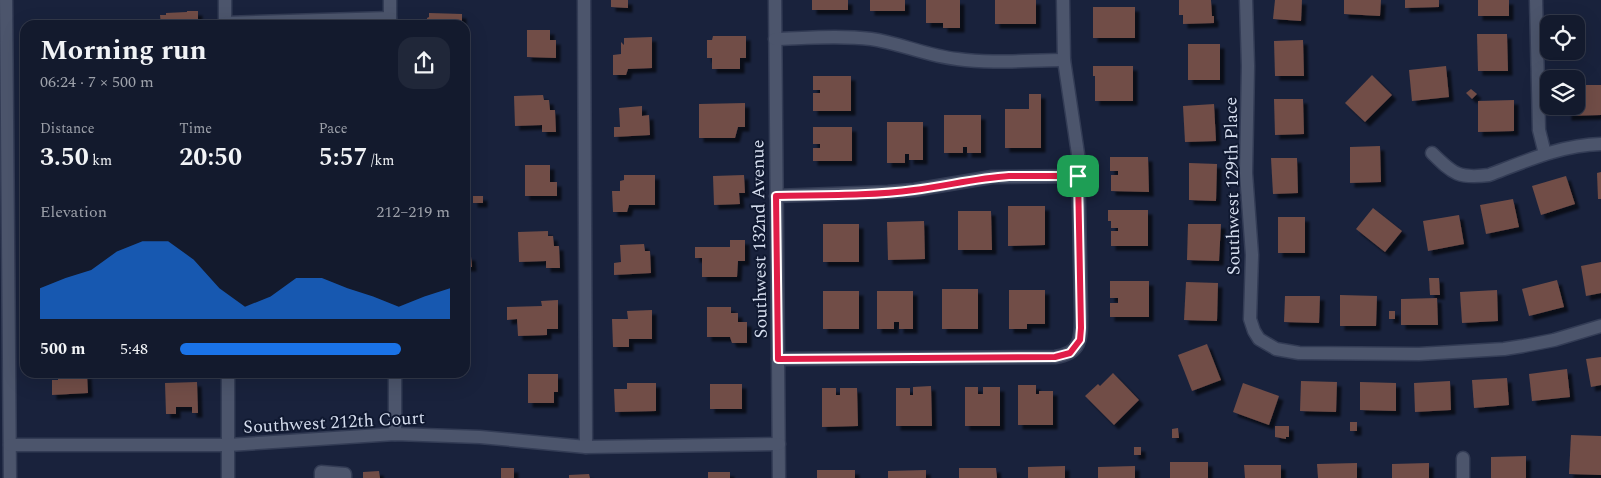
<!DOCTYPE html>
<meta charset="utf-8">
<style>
:root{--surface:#131a2d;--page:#202739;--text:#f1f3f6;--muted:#9da1aa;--line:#323849;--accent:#1a73e8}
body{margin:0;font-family:Spectral,serif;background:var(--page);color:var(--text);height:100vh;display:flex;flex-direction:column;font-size:19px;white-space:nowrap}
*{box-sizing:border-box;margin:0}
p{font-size:16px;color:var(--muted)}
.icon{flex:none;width:28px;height:28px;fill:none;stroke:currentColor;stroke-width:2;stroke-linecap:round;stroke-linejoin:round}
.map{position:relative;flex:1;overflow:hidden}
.details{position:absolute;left:20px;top:20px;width:450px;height:358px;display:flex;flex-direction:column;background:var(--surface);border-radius:15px;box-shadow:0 5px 20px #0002,0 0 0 1px var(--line)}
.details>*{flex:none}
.tools{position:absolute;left:1540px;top:15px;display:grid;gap:10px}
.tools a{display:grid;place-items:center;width:45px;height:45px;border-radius:10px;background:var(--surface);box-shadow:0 5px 20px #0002,0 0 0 1px var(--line);font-size:25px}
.pin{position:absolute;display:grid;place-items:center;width:42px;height:42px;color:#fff;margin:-21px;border-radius:10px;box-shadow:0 2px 8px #0006}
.round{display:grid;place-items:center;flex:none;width:52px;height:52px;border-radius:15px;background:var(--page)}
.summary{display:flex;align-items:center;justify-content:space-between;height:85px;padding:0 20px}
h1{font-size:28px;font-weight:700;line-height:38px}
.figures{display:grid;grid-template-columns:repeat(3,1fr);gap:8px;height:85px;padding:5px 20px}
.figures div{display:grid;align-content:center}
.figures b{font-size:25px;font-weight:700}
.figures small{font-size:14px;font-weight:400}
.figures p{font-size:14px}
.chart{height:140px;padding:10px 20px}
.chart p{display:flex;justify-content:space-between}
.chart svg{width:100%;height:90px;margin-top:5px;fill:var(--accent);opacity:.7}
ul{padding:0 20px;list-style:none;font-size:16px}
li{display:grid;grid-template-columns:80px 60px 1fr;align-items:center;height:38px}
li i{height:12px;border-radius:6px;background:var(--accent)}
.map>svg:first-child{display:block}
</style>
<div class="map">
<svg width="1601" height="478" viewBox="0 0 1601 478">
<defs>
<filter id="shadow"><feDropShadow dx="4.5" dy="4.5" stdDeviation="1" flood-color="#0009"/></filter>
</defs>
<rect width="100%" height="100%" fill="#19223c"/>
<!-- building -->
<g fill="#714d47" filter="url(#shadow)">
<path d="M611 0H628V8L611 7Z"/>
<rect x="812" y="0" width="36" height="10"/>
<rect x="870" y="0" width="35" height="11"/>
<path d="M926 0H960V28H943V23H926Z"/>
<rect x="995" y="0" width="41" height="24"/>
<path d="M1179 0H1211L1212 16H1214V23L1183 24V15H1179Z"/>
<path d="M1275 0H1302L1301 21 1273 19Z"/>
<path d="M1344 0H1381L1380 16 1344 14Z"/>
<path d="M1405 0H1439V7L1405 8Z"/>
<rect x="1478" y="0" width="31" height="16"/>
<rect x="1093" y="7" width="42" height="31"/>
<path d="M187 11H198V25H161L160 15H166V13L187 12Z"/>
<path d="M429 13 462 14V25H427V18L429 17Z"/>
<path d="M527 30H550V40H556V58L527 57Z"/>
<path d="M1477 34H1507L1508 71H1478Z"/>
<path d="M713 36H746V58H740V69H712V58H707V40H712Z"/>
<path d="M652 37V68L628 69 626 75H613V55L621 54V42L624 45V38Z"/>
<path d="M1303 40 1304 76H1275L1274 41Z"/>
<rect x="1188" y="44" width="32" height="36"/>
<path d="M1093 66H1133V101H1095V76H1093Z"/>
<path d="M1446 66 1449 97 1412 101 1409 70Z"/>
<path d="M1372 75 1392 95 1365 122 1345 103Z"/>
<path d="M813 76H851V111H813V93H820V90H813Z"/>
<path d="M1576 85H1601V115L1567 116V106H1576Z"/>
<path d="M1471 89 1477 94 1472 99 1466 93Z"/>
<path d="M1029 94H1041V148H1005V109H1029Z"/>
<path d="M543 95 544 100H549L550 110H555L556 132H542V125L515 126 514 96Z"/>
<path d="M1274 99H1303L1304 134 1275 135Z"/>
<path d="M1514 100V131L1478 132V101Z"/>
<path d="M745 103V127H738L735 138H699V104Z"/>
<path d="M1214 104 1216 141 1185 142 1183 106Z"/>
<path d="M642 106V116L649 115 650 135 614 137V127H620L619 108Z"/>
<path d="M944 115H981V153H967V147H963V153H944Z"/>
<path d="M887 122H923V160H909V154H905V163H887Z"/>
<path d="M813 127H852V161H813V148H820V144H813Z"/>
<path d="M1380 146 1381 182 1350 183V147Z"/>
<path d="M1110 157H1148L1149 192 1111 191V175H1118V171H1110Z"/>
<path d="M1271 158H1297L1298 193 1273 194Z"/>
<path d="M1189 163 1217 164 1216 201 1189 200Z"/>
<path d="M525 165H550V182H557V196H525Z"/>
<path d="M1601 172V199H1598L1597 173Z"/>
<path d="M624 175H655V205H629L627 212H613L612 191H620V181L624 180Z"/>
<path d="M744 175 745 193H739L740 204 714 205 713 176Z"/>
<path d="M1566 176 1575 204 1541 215 1532 186Z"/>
<rect x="473" y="196" width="10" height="7"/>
<path d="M1513 199 1519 227 1486 234 1480 205Z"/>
<path d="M1008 206H1045V245L1008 246Z"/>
<path d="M1373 208 1402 231 1385 252 1356 229Z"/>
<path d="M1108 210H1148V246H1111V231H1118V228H1111V221H1108Z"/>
<path d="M958 211H991L992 250H958Z"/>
<path d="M1459 215 1464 244 1428 251 1423 221Z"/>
<rect x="1278" y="217" width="27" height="36"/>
<path d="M924 221 925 259 888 260 887 222Z"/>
<rect x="823" y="224" width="36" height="38"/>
<path d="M1188 224H1221L1219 261 1187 260Z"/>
<path d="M548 231V236H553L554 246H559L560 268H546V261L519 262 518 232Z"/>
<path d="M730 240H745V261H738L737 277H702V258H695V247H730Z"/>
<path d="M644 244 645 251H650L651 273 614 275V263L621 262 620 245Z"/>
<path d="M465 256H471L472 267H465Z"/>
<path d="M1601 262V293L1586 296 1581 266Z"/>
<path d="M1429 278H1439L1440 295H1430Z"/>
<path d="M1557 280 1564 307 1529 316 1522 289Z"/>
<path d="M1110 281H1149V317H1110V303H1118V298H1110Z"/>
<path d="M1186 282 1218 283 1217 321 1184 320Z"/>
<rect x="942" y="289" width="36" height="40"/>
<path d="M1009 290H1045V324H1027V329H1009Z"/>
<path d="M1497 290 1498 321 1462 323 1460 292Z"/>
<rect x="823" y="291" width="36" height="38"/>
<path d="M877 291H913V329H899V322H894V329H877Z"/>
<path d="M1340 295 1377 296 1376 326H1340Z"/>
<path d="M1285 296H1320L1319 323 1284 322Z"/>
<path d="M1437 298 1438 325H1401V299Z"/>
<path d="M558 300V329H547V335L518 336 517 319 507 320V307L542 306 541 301Z"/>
<path d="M707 307H731V313H738V322H747V343H732L730 337H707Z"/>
<path d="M652 310V339H629V347H613L612 319H628L627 311Z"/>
<rect x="1389" y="311" width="6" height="8"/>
<path d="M1207 344 1221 380 1192 391 1178 355Z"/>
<path d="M1601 357V385L1591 387 1586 359Z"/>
<path d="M1567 369 1570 397 1532 401 1529 374Z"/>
<path d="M58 372H82V375L87 374 88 393 52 395V380H58Z"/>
<path d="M1113 373 1139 400 1114 425 1085 396 1098 384 1100 386Z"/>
<path d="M528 374H558V392H554V403H528Z"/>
<path d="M1507 378 1509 405 1474 408 1472 380Z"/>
<path d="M1301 381 1337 382 1336 412 1300 411Z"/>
<path d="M1450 381 1451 410 1415 412 1414 383Z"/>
<path d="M197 382 198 413H192V407H176V414H166L165 383Z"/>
<path d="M1360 382 1396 383V411L1360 410Z"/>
<path d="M627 383H656V411L615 412 614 389H627Z"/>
<path d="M1243 383 1279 396 1269 425 1233 412Z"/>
<rect x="710" y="384" width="32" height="25"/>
<path d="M1018 385H1036V394H1039V391H1053V425H1018Z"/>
<path d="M931 386 932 426H896V388H910V395H913V387Z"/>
<path d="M965 387H978V394H983V387H1000V426H965Z"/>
<path d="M822 388H836V395H840V388H857L858 426 822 427Z"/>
<rect x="1350" y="422" width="7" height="9"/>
<path d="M1275 426H1289V437H1286V439L1275 437Z"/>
<path d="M1178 428 1179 438H1172V429Z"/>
<path d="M1571 435 1601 436V475L1569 474Z"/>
<rect x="1134" y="447" width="7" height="8"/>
<path d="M1526 456V478H1491V457Z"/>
<rect x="1170" y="462" width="38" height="16"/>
<path d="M1357 463V478H1318L1317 464Z"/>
<path d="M1429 463V478H1392V464Z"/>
<path d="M1244 465H1281V478H1245Z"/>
<path d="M1065 466V478H1028V467Z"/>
<path d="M1135 466V478H1098V467Z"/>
<rect x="501" y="468" width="13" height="10"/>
<path d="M959 468H996L997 478H959Z"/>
<rect x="817" y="470" width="38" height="8"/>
<path d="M926 470V478H888V471Z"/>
<path d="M379 471 380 478H363V472Z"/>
<rect x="708" y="472" width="22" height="6"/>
<path d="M589 474 590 478H569V475Z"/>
</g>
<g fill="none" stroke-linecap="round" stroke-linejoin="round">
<defs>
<g id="minor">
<path d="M6 0 10 478"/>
<path d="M225 0V25"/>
<path d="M390 0V25"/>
<path d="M584 0 586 447"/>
<path d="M775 0 779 478"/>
<path d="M1246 0 1248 66 1246 173 1252 255 1250 319 1254 331 1259 339 1276 349 1299 353 1419 354 1504 349 1523 346 1554 340 1601 326"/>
<path d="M1536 0 1539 130 1545 154"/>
<path d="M225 23 390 18"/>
<path d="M775 39C807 38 840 35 871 39 900 43 927 56 957 59 992 64 1028 60 1064 60"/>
<path d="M1432 153C1453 174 1459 179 1489 175 1526 161 1561 145 1601 144"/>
<path d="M776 196 888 192 914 190 992 177 1078 176"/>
<path d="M778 359 1055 357C1082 353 1081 338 1081 315L1078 154 1064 60 1063 0"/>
<path d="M228 372V478"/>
<path d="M395 372V434"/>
<path d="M10 445H228L395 434 480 437 586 447 779 444"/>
<path d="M1463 458V478"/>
<path d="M321 478V472L345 474V478"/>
</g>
</defs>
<!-- minor casing -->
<use href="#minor" stroke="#333c55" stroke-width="15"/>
<!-- minor -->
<use href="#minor" stroke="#4c556c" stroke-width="12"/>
</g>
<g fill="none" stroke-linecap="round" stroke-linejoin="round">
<defs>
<path id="route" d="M1009 176H1078L1081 328 1080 340 1070 353 1055 357 778 359 776 196C822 195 869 196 914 190 946 186 977 178 1009 176Z"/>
</defs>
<!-- route casing -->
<use href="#route" stroke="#fff" stroke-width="10"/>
<!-- route -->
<use href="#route" stroke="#e11d48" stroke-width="6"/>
</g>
<g text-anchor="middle" stroke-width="4" stroke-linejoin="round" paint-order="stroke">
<!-- street labels -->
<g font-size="18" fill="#d6deef" stroke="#101931">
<text transform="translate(1232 186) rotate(-91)" y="6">Southwest 129th Place</text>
<text transform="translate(759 239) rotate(-91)" y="6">Southwest 132nd Avenue</text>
<text transform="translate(334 422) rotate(-3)" y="6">Southwest 212th Court</text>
</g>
</g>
</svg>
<div class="tools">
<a><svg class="icon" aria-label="locate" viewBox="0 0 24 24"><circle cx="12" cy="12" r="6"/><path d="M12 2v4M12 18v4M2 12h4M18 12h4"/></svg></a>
<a><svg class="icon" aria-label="layers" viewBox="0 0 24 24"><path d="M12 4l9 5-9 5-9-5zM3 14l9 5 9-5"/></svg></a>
</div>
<div class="pin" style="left:1078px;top:176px;background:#1e9e55"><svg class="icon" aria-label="arrive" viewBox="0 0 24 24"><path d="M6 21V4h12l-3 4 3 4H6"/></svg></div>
<section class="details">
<div class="summary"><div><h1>Morning run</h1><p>06:24 · 7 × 500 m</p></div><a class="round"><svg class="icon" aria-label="share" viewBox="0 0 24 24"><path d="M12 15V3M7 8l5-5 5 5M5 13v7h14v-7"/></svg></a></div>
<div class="figures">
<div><p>Distance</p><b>3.50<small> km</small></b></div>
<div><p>Time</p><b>20:50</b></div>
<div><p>Pace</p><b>5:57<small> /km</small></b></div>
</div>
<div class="chart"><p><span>Elevation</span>212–219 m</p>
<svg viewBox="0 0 160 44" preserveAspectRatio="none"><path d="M0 44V29L10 24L20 20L30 11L40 6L50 6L60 15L70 29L80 38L90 33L100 24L110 24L120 29L130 33L140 38L150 33L160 29V44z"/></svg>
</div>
<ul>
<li><b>500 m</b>5:48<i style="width:82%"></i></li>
</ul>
</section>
</div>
